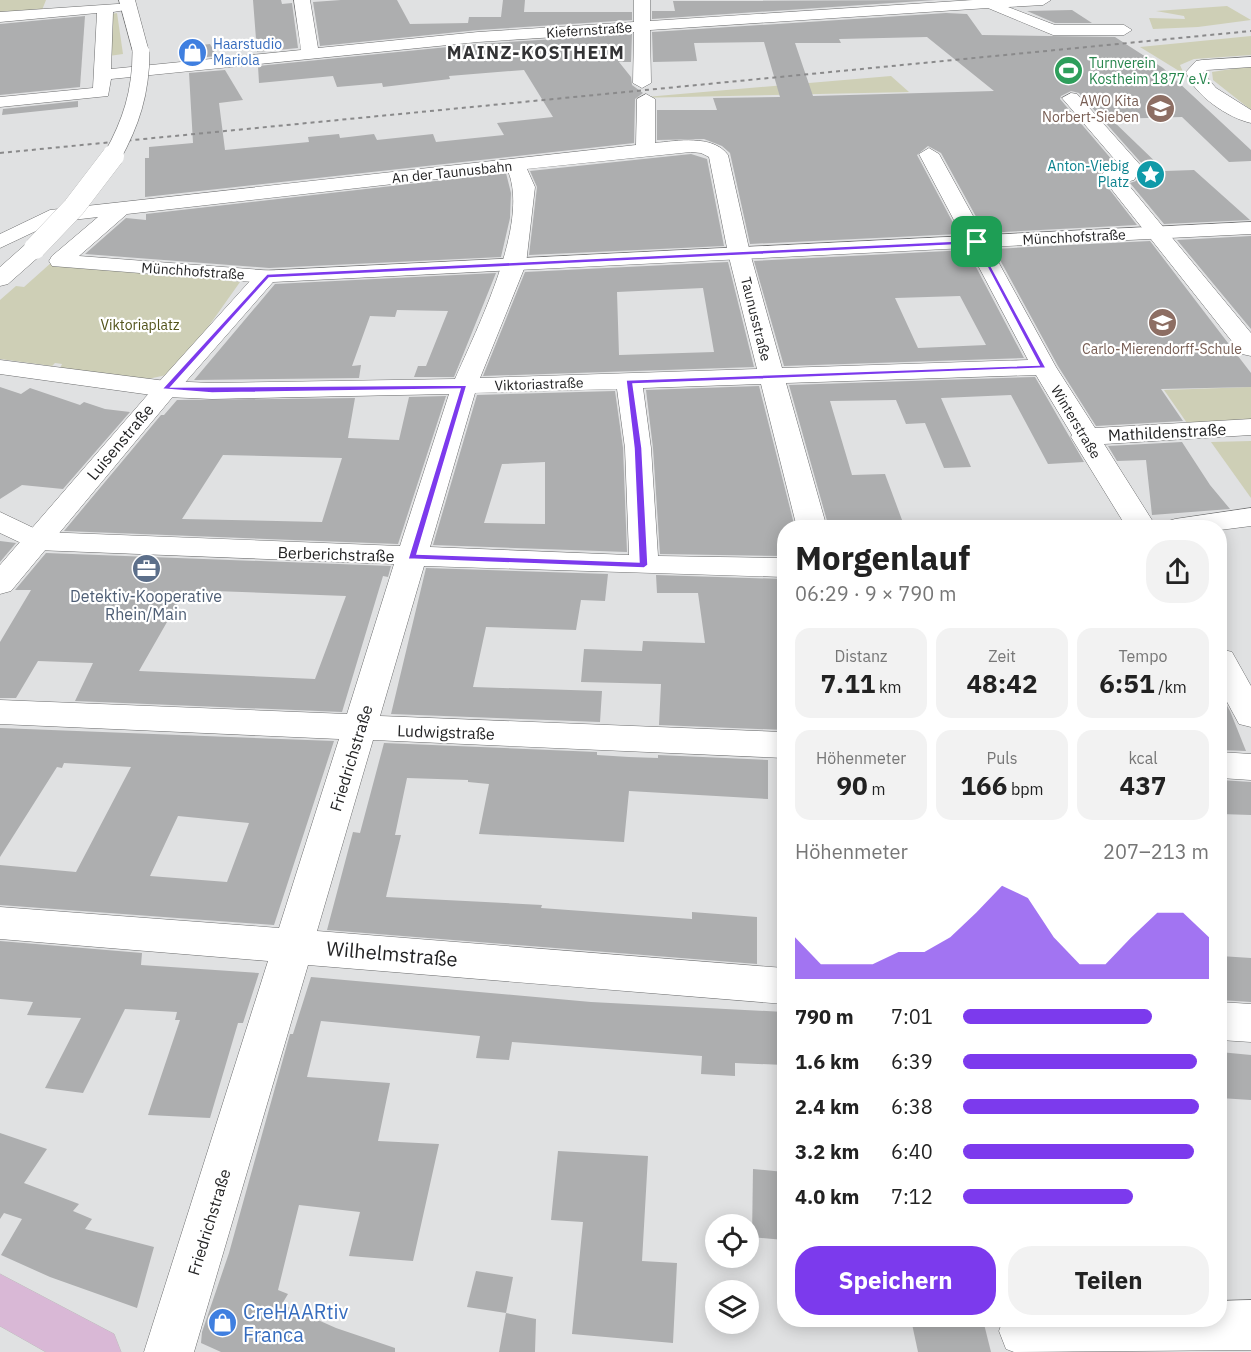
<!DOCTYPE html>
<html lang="de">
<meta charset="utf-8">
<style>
:root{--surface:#fff;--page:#f2f2f2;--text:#222;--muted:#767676;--accent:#7c3aed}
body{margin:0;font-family:"IBM Plex Sans",sans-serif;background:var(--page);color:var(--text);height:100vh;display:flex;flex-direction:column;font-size:22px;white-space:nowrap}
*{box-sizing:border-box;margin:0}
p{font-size:20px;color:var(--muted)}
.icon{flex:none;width:33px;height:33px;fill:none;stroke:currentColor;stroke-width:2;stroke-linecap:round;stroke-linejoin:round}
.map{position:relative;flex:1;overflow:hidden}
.panel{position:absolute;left:777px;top:520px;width:450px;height:807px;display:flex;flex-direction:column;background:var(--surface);border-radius:24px;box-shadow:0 3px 15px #0003}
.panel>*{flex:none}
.controls{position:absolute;left:705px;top:1214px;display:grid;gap:12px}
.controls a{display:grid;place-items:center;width:54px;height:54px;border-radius:50%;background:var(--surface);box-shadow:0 3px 15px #0003;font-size:30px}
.pin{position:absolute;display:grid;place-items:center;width:51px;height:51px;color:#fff;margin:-26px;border-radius:12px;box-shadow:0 3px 9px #0006}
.round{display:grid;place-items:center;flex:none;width:63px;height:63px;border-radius:24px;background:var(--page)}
.headline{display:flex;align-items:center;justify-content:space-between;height:102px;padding:0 18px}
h1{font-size:33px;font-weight:800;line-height:45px}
.figures{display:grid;grid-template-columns:repeat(3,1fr);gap:9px;height:102px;padding:6px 18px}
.figures div{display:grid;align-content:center;border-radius:15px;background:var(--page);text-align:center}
.figures b{font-size:26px;font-weight:800}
.figures small{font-size:16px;font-weight:400}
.figures p{font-size:16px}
.chart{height:168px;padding:12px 18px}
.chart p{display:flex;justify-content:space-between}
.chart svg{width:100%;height:108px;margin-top:6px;fill:var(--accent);opacity:.7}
.primary-button{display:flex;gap:12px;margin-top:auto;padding:12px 18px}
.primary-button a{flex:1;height:69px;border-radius:24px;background:var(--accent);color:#fff;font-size:24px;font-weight:800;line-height:69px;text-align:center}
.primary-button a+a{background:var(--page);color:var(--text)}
ul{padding:0 18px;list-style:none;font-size:20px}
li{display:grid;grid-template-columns:96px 72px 1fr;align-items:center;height:45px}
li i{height:15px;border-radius:8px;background:var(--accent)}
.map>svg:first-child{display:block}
</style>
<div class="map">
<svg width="1251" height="1352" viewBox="0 0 1251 1352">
<rect width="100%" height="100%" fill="#e0e1e2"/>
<!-- green -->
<g fill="#cecfb6">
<path d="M0 0H46L42 10 0 14Z"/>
<path d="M1227 6 1251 20 1198 27 1153 29 1149 18 1185 19 1184 16 1156 11Z"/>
<path d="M117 13 123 54 109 56 111 14Z"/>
<path d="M1251 36V55L1194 59 1180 65 1184 74 1140 47Z"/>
<path d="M1251 66V110L1213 80 1212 72Z"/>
<path d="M891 76 909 92 634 98Z"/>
<path d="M52 262 240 282 179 368 171 374 148 379 60 368 62 364 55 363 52 366 0 359V300L16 286 24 287Z"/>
<path d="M1251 387V420L1187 423 1164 390Z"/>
<path d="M1251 441V498L1211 442Z"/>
</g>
<!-- building -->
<g fill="#adaeaf" fill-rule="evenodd">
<path d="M253 0H281L282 4 292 3 298 48 257 52Z"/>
<path d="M341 0H397L410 24 468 23 469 17H501L503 0H525L524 12H632V20L478 30 320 46 313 2Z"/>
<path d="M936 0 652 19V11H675L673 1Z"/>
<path d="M1072 10 1092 23H1055L1027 11Z"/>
<path d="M946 13 967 14 982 35 1115 37 1163 68 1251 150V161L1229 162 1182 117 1111 119 1165 171 1194 170 1250 220 1164 224 1130 183 1136 181 1144 166 1079 93 1071 91 1061 96 1060 99 1119 168 1104 170 1099 176 1137 225 985 233 941 153 928 146 917 155 959 234 750 244 730 153 722 146 704 139 657 140V110H717L713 98 780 97 764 42 694 43 697 61 653 62 652 32ZM927 37 994 91 813 96 795 43H841L839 39Z"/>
<path d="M85 16 80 87 0 95V24Z"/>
<path d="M632 34 631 62H619L631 77 632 85 643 93 635 99 634 143 145 197V158H149V147L193 143 189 73 225 70 243 100 219 103 225 150 309 142 308 137 339 134 340 138 374 134 377 140 433 134 436 142 504 135 497 123 553 117 524 70 449 76 450 79 408 84 383 87 382 83 337 87 333 76 259 83 258 66 478 44Z"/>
<path d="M210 44 217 56 187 59 185 47Z"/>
<path d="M78 101V107L2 115 3 109Z"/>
<path d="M691 154 707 159 724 246 529 255 537 187 530 171Z"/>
<path d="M506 173 511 193 510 218 501 257 269 268 85 254 126 218 146 220V214Z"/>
<path d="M1251 236V329L1177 240Z"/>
<path d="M1150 241 1251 373V387L1161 389 1183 421 1096 426 1058 366 994 249Z"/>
<path d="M967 250 1024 358 784 366 754 261ZM960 296 986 345 918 348 895 298Z"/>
<path d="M728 262 754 367 483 376 525 272ZM703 288 714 352 619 355 617 292Z"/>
<path d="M496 273 454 377H414L418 366H426L448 311 397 310 395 317 370 316 352 366 361 365 359 378 194 380 275 284Z"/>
<path d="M1035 377 1084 462 1048 464 1011 395 941 398 971 467 944 468 925 423 906 424 896 400 830 401 852 475 885 474 905 528H829L789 385Z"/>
<path d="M759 386 795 528H784V556L660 554 653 448 646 390Z"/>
<path d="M0 387 21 394 30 388 80 405 84 402 105 409 130 412 63 489 22 485 0 499Z"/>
<path d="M615 391 623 448 627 552 433 545 477 395ZM545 462V524L484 523 502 464Z"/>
<path d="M446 396 398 544 64 531 161 415H164L177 400 355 398 348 438 399 440 409 397ZM223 455 342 458 322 522 182 519Z"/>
<path d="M1182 442 1210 485 1230 509 1152 515 1146 460 1117 461 1108 446Z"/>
<path d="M0 541 16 543 0 562Z"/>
<path d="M46 553 391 566 388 577 383 576 342 712 75 701 93 663 38 661 16 698H0V642L31 590H15ZM214 591 346 596 315 679 139 671 183 594 212 595Z"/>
<path d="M426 568 608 574 605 601 581 600 576 630 486 627 473 687 602 691 600 722 391 714Z"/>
<path d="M656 575 784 579V730L659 725 661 684 581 682 584 649 642 651 643 641 705 643 698 593H657Z"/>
<path d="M1220 693 1230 711 1246 751 1220 750Z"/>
<path d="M0 728 334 741 274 925 0 905V865L76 872 131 767 64 763 62 768 57 767 0 857ZM178 816 249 823 227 882 150 876Z"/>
<path d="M384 743 597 752V755L629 757 658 758V755L768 760V799L629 791 624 842 479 834 489 784 468 782V780L407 778 395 835H401L386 897 542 905 541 908 692 919V912L757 917V964L327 930 353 832 360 833Z"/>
<path d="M1220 780 1251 782V815L1220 814Z"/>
<path d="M0 941 142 953 141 965 259 973 243 1023H238L210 1118 148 1115 180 1020H175L177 1012 125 1009 83 1093 45 1088 81 1018 27 1015 33 1002 0 999Z"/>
<path d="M1220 956 1251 958V1002L1220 1000Z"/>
<path d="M311 977 591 1002 784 1012V1065L735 1063V1076L701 1074 702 1056 512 1042 509 1060 476 1058 480 1036 321 1021 307 1077 390 1083 378 1141 439 1144 413 1261 349 1256 360 1212 299 1205 278 1290 288 1294 282 1304 336 1328 395 1348V1352H221L201 1343 202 1332 229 1253 290 1034H293Z"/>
<path d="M1220 1052 1251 1055V1100L1220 1098Z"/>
<path d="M0 1133 47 1149 24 1183 79 1204 73 1211 92 1219 85 1229 154 1247 137 1308 50 1277 1 1255 22 1219 4 1213 0 1219Z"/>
<path d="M558 1151 648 1156 642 1261 677 1263 673 1343 572 1334 583 1222 551 1220Z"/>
<path d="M753 1169 784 1172V1240L752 1237Z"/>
<path d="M476 1271 513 1277 506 1313 467 1307Z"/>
<path d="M506 1313 536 1319 535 1352H499Z"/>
<path d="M983 1320 991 1352H918L912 1324Z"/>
</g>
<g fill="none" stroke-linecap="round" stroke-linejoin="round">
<defs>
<g id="minor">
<path d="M294 0H310L318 48 478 32 634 22V0H650V21L973 0H1051L1043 5 1008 7 1055 25H1124L1132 30 1124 35H1053L988 8 650 30 651 83 642 88 633 83 634 32 478 42 111 79 108 96 0 107V97L93 88 97 13 0 22V12L132 3 135 6 132 9 113 12 111 69 301 50Z"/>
<path d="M1071 93 1077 94 1142 167 1134 180 1126 182 1251 333V356L1242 354 1101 176 1104 172 1121 170 1122 168 1062 98Z"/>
<path d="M646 94 655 99V143C676 141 713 134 728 155L750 253 782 368 1028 360 919 154 929 148 939 154 1056 367 1095 428 1251 419V435L1104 444 1157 528H1127L1071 437 1072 435 1036 375 786 383 827 528H797L761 384 643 388 651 448 658 556 784 558V577L424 566 380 716 784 732V758L373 740 317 931 784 968V1004L308 965 194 1352H144L268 961 0 939V907L279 928 339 739 0 724V700L347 714 394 564 36 550 0 533V512L42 532 400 546 449 394 212 399 166 397 0 374V360L166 381 212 383 455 379C477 328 530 224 508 171L127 214 79 256 275 271 278 276 275 281 267 283 52 266 49 261 52 256 98 217 55 222 0 248V234L50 210 636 145 637 99ZM691 152 701 153 709 157 728 253 757 369 480 378 526 264 535 187 527 169ZM617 389 625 448 629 555 430 547 475 393Z"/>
<path d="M1251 508V526L1220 530V528H1160L1165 522 1175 519Z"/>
<path d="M1220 649 1232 652 1251 686V727L1239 724 1220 689Z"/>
<path d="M1220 752 1251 754V780L1220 778Z"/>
<path d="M1220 1002 1251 1004V1042L1220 1040Z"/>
<path d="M1251 1300V1350L1014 1352 1006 1349 999 1331 1003 1320H1220V1301Z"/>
</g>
<g id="tertiary">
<path d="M119 0H135L149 52 147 55 141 57 133 52Z"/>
<path d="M1251 57V67L1207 70 1203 73 1216 88 1251 110V123C1228 118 1194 95 1186 72L1196 61 1202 60Z"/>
<path d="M1251 222V234L273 282 175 394 11 591 0 594V565L157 384 259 271Z"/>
<path d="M35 242 43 243 46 248 43 253 8 284 0 286V267L27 243Z"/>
</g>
<path id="primary" d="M0 1274 114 1334 121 1352H46L0 1326Z"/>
</defs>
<!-- minor casing -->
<use href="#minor" stroke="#6d6e6f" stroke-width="1"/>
<!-- tertiary casing -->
<use href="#tertiary" stroke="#6d6e6f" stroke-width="1"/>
<!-- primary casing -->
<use href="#primary" stroke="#bdbdbd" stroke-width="1"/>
<!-- minor -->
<use href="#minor" fill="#fff" fill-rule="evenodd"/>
<!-- tertiary -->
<use href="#tertiary" fill="#fff" fill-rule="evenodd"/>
<!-- primary -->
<use href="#primary" fill="#d9b8d6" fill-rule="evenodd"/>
<!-- rail -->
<path stroke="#8a8a8b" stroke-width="2" stroke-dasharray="4 4" stroke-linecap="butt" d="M0 153 1251 31"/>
<defs>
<path id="tertiary-bridge-far1" d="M112 157C131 123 141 92 141 52"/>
<path id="tertiary-bridge" d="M35 248 74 207 113 156"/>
</defs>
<!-- tertiary-bridge-far1 casing -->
<use href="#tertiary-bridge-far1" stroke="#6d6e6f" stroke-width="18" stroke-linecap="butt"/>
<!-- tertiary-bridge casing -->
<use href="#tertiary-bridge" stroke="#6d6e6f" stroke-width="22" stroke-linecap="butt"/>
<!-- tertiary-bridge-far1 -->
<use href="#tertiary-bridge-far1" stroke="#fff" stroke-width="17"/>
<!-- tertiary-bridge -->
<use href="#tertiary-bridge" stroke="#fff" stroke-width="22"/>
</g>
<!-- route -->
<path fill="#7c3aed" stroke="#fff" stroke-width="1.5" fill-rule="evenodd" d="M977 240 1046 368 633 384 642 448 648 565 644 568 408 559 460 389 212 393 162 389 267 274ZM975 244 1039 365 626 380 634 448 639 562 417 554 467 385 171 387 269 278Z"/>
<!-- icons -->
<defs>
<symbol id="shop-disc" viewBox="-11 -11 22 22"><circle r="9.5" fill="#3f7fe0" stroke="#fff"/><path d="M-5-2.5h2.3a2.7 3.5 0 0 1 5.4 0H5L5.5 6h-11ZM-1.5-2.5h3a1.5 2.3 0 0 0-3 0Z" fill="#fff"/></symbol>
<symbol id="stadium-disc" viewBox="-11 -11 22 22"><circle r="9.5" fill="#2e9e5b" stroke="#fff"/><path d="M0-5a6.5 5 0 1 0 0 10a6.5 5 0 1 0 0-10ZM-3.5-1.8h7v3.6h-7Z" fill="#fff"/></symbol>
<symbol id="school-disc" viewBox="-11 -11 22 22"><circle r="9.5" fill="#8d6e63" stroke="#fff"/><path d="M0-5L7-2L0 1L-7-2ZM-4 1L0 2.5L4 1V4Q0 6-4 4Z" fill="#fff"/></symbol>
<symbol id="sight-disc" viewBox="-11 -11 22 22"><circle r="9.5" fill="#0f9aa8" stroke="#fff"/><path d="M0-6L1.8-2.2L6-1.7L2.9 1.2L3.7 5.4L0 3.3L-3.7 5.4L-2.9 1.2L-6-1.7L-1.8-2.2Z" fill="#fff"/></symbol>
<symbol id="office-disc" viewBox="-11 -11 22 22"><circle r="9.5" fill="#5c6f8a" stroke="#fff"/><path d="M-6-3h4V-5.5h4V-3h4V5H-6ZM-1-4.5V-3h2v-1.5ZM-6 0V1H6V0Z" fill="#fff"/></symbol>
</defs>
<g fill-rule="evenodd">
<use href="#shop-disc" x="176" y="36" width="33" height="33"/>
<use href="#stadium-disc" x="1052" y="54" width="33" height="33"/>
<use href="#school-disc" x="1144" y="92" width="33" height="33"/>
<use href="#sight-disc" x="1134" y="158" width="33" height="33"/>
<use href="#school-disc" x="1146" y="306" width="33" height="33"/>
<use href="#office-disc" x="130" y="552" width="33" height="33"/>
<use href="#shop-disc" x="206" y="1306" width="33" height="33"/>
</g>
<g text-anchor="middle" stroke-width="4.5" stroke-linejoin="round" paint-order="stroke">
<!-- far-street labels -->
<g font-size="14" fill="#232324" stroke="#fff">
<text transform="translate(589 30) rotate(-4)" y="5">Kiefernstraße</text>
<text transform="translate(452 172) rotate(-6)" y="5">An der Taunusbahn</text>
<text transform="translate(1074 237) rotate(-3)" y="5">Münchhofstraße</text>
<text transform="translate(193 271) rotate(4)" y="5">Münchhofstraße</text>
<text transform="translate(756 319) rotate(76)" y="5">Taunusstraße</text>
<text transform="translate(539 384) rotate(-2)" y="5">Viktoriastraße</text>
<text transform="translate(1076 422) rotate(59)" y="5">Winterstraße</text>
</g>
<!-- far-shop labels -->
<g font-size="14" fill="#366cbe" stroke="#fff" text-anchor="start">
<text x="213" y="49">Haarstudio<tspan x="213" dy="16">Mariola</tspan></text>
</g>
<!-- far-leisure labels -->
<g font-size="14" fill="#27864d" stroke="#fff" text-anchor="start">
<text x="1089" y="68">Turnverein<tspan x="1089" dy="16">Kostheim 1877 e.V.</tspan></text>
</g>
<!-- far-education labels -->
<g font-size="14" fill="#785e54" stroke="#fff" text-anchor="end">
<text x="1139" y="106">AWO Kita<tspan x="1139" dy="16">Norbert-Sieben</tspan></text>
<text x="1162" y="354" text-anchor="middle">Carlo-Mierendorff-Schule</text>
</g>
<!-- far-culture labels -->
<g font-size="14" fill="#0d838f" stroke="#fff" text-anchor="end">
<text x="1129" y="171">Anton-Viebig<tspan x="1129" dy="16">Platz</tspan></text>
</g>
<!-- far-park labels -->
<g font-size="14" fill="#52531a" stroke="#fff">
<text x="140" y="330">Viktoriaplatz</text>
</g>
<!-- street labels -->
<g font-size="16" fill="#232324" stroke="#fff">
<text transform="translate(1167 432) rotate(-3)" y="6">Mathildenstraße</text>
<text transform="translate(120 442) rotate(-50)" y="6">Luisenstraße</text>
<text transform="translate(336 554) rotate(2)" y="6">Berberichstraße</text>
<text transform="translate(446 732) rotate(2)" y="6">Ludwigstraße</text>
<text transform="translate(351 758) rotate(-73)" y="6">Friedrichstraße</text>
<text transform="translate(209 1222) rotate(-73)" y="6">Friedrichstraße</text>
</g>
<!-- service labels -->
<g font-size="16" fill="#4e5e75" stroke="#fff">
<text x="146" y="602">Detektiv-Kooperative<tspan x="146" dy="18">Rhein/Main</tspan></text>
</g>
<!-- far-district labels -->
<g font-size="18" font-weight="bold" letter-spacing="1.5" fill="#333335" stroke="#fff">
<text x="536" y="59">MAINZ-KOSTHEIM</text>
</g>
<!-- near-street labels -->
<g font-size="20" fill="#232324" stroke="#fff">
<text transform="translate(392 954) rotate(5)" y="7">Wilhelmstraße</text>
</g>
<!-- near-shop labels -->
<g font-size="20" fill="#366cbe" stroke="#fff" text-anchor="start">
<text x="243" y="1319">CreHAARtiv<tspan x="243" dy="23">Franca</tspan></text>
</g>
</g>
</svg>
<div class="controls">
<a><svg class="icon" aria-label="locate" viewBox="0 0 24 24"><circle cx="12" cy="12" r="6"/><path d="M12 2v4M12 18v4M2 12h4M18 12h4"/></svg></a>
<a><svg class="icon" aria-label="layers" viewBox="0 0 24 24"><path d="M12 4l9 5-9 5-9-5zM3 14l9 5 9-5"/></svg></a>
</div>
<div class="pin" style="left:977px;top:242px;background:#1e9e55"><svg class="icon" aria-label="arrive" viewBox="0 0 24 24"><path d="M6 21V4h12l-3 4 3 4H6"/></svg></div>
<section class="panel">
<div class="headline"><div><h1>Morgenlauf</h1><p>06:29 · 9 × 790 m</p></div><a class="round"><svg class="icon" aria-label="share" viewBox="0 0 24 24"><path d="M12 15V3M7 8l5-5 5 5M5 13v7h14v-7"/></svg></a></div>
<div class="figures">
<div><p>Distanz</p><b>7.11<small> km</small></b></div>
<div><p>Zeit</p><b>48:42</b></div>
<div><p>Tempo</p><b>6:51<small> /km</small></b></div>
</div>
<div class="figures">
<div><p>Höhenmeter</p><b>90<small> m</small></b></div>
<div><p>Puls</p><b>166<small> bpm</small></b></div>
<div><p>kcal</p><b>437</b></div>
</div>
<div class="chart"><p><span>Höhenmeter</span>207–213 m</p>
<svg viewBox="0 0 160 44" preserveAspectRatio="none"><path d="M0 44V27L10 38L20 38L30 38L40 33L50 33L60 27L70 17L80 6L90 11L100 27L110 38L120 38L130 27L140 17L150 17L160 27V44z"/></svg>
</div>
<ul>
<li><b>790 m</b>7:01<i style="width:77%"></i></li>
<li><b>1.6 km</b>6:39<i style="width:95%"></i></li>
<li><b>2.4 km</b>6:38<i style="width:96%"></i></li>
<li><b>3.2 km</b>6:40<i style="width:94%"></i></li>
<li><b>4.0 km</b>7:12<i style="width:69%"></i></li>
</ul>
<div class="primary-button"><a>Speichern</a><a>Teilen</a></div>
</section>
</div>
